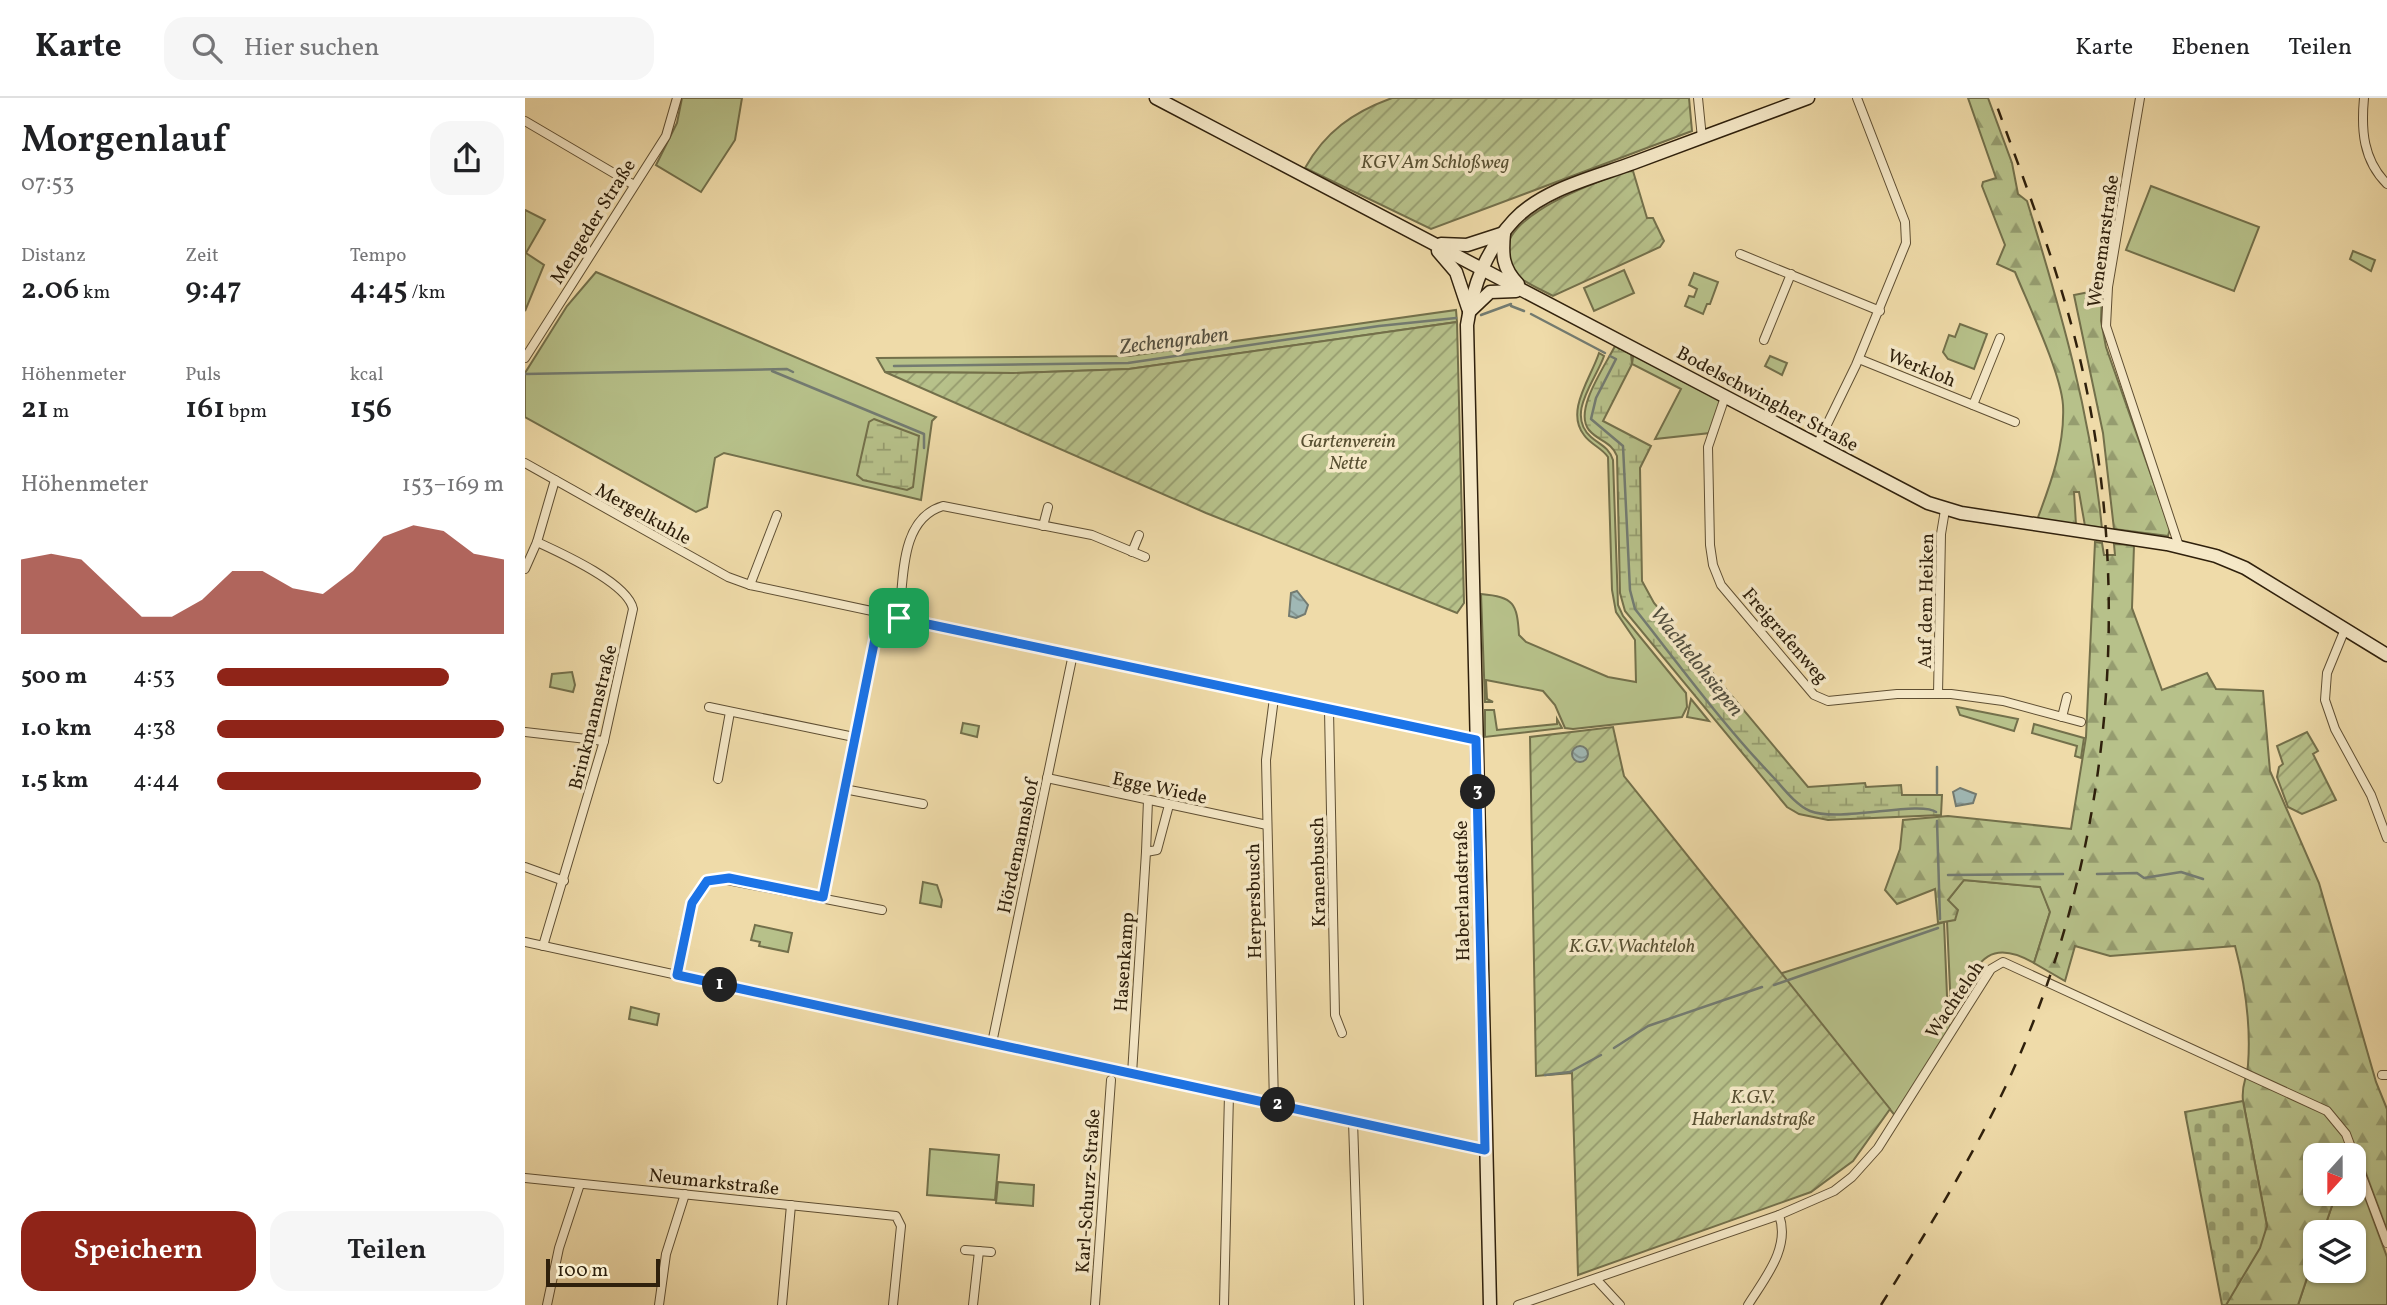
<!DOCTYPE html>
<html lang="de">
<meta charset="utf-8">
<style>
:root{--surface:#fff;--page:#f6f6f6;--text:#202124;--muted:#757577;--line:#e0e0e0;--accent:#8f2418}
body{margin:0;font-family:Vollkorn,serif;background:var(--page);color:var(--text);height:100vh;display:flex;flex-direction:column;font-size:26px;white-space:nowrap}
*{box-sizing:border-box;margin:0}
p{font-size:23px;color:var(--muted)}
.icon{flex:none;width:38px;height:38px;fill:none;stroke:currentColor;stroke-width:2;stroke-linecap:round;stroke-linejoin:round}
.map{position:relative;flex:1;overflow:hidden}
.panel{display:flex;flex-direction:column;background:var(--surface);width:525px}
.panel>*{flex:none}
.needle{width:46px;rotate:201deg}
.buttons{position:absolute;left:1778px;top:1045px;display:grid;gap:14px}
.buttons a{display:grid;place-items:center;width:63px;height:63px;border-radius:14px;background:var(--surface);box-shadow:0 2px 5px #0004;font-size:35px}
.scale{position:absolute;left:21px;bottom:18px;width:114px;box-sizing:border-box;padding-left:7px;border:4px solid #2f200c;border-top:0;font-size:19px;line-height:24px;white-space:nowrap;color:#2f200c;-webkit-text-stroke:5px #f5e8c7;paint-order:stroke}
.pin{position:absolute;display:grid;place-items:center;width:60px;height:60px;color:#fff;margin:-30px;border-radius:14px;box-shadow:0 4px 10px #0006}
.km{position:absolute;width:35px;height:35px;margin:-18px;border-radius:50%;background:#222;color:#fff;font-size:19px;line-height:35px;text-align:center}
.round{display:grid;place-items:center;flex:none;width:74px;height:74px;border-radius:21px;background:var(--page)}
.headline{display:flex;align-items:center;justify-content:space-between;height:119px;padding:0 21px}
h1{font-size:38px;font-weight:600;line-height:52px}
.stats{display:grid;grid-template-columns:repeat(3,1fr);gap:10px;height:119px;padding:7px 21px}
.stats div{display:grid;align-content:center}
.stats b{font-size:30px;font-weight:600}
.stats small{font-size:19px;font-weight:400}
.stats p{font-size:19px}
.chart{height:196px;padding:14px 21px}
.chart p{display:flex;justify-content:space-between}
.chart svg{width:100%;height:126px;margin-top:7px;fill:var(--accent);opacity:.7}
.action{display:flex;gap:14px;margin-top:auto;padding:14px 21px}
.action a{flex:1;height:80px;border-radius:21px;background:var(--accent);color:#fff;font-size:28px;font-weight:600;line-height:80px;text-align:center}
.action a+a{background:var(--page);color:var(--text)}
ul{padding:0 21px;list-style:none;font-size:23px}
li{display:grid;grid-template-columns:112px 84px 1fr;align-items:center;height:52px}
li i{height:18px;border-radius:9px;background:var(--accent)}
header{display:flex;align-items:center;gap:42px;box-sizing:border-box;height:98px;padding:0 35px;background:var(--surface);border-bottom:2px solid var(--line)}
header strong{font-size:33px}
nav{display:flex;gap:38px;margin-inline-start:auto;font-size:24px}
.search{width:490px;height:63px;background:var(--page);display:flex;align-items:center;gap:18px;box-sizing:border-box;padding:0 24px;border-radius:21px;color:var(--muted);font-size:26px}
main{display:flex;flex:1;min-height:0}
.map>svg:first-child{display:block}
</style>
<header>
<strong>Karte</strong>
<div class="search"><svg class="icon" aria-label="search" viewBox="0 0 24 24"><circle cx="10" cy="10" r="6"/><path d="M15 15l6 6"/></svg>Hier suchen</div>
<nav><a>Karte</a><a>Ebenen</a><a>Teilen</a></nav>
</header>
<main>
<section class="panel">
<div class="headline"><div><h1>Morgenlauf</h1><p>07:53</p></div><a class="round"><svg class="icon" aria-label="share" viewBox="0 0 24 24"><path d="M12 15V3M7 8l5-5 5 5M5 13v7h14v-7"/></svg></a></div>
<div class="stats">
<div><p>Distanz</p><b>2.06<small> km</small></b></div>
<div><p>Zeit</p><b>9:47</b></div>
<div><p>Tempo</p><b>4:45<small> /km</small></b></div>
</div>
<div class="stats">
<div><p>Höhenmeter</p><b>21<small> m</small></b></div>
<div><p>Puls</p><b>161<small> bpm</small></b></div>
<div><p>kcal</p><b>156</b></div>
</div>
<div class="chart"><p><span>Höhenmeter</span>153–169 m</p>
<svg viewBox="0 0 160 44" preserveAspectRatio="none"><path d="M0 44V18L10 16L20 18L30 28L40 38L50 38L60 32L70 22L80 22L90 28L100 30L110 22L120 10L130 6L140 8L150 16L160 18V44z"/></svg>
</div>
<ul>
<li><b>500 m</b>4:53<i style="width:81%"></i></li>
<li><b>1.0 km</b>4:38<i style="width:100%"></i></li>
<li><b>1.5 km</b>4:44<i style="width:92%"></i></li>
</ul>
<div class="action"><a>Speichern</a><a>Teilen</a></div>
</section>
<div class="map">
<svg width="1862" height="1207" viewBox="0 0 1862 1207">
<defs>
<pattern id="forest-firs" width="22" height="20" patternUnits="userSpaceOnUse" patternTransform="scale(1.75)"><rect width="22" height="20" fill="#b7c18a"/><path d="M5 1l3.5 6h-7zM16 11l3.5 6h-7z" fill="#959c6f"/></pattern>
<pattern id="wetland-marsh" width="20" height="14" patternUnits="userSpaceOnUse" patternTransform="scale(1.75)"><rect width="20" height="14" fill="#b7c18a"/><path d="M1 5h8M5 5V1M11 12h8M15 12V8" fill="none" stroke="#959c6f"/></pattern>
<pattern id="cemetery-stones" width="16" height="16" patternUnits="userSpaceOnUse" patternTransform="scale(1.75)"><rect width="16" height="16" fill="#b7c18a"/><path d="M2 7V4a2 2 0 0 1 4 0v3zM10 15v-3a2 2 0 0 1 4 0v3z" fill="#959c6f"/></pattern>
<pattern id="garden-furrows" width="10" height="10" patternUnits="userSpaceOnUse" patternTransform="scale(1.75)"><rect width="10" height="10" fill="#b7c18a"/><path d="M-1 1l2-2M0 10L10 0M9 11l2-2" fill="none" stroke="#959c6f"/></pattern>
<pattern id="water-waves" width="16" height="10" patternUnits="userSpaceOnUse" patternTransform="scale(1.75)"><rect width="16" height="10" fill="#a0b8b5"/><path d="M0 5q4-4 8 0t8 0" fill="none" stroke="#839592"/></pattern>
</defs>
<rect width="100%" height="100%" fill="#efdba9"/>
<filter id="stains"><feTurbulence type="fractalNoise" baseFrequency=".00286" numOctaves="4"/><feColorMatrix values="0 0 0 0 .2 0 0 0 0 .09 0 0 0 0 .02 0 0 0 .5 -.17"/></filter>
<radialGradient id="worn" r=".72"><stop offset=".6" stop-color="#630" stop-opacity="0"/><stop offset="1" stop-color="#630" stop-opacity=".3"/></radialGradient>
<!-- green -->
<g fill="#b7c18a" stroke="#73704b" stroke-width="2">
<path d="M157 0H217L210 42 176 94 131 67 152 25Z"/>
<path d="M1626 88 1734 129 1709 193 1601 152Z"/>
<path d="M0 112 20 122 1 155 19 167 0 213Z"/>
<path d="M1828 153 1850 162 1846 173 1825 161Z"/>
<path d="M1099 172 1109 195 1069 213 1059 190Z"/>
<path d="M71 174 411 319 407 323 396 402 199 355 190 360 182 409 171 414 0 319V275L42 208Z"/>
<path d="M1169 175 1193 184 1185 206H1182L1178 216 1160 208 1164 198 1169 199 1172 191 1164 187Z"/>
<path d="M931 212 932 224 604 271 488 275 360 274 352 260 604 258Z"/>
<path d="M1435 226 1462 236 1449 271 1423 261 1418 254 1424 237 1430 239Z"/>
<path d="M1109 252 1200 299 1185 335 1130 341 1156 291 1107 266Z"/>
<path d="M1074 255 1079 258C1071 282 1040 316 1066 339 1075 347 1084 349 1088 362L1093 507 1098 518 1161 595 1162 609 1157 619 1048 631 1040 630 1030 607 1018 593 961 582 962 601 968 604H960L956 496C989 499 992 505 994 537L1001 544 1083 579 1111 584 1110 542 1091 514 1087 492 1083 359C1077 350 1065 346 1059 337 1040 313 1066 280 1074 255Z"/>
<path d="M1245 258 1262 265 1257 277 1240 268Z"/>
<path d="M47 574 50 587 48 594 25 589 27 576Z"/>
<path d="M1166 601 1184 623 1162 619Z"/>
<path d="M1432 609 1493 621 1489 633 1435 617Z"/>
<path d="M960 612H969L972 632 1032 626V621L1037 630 960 639Z"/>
<path d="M438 625 454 628 452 639 436 635Z"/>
<path d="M1509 626 1559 640 1556 660 1550 658 1552 648 1507 635Z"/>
<path d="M1439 782 1516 789 1525 814 1509 865C1457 835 1450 874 1426 913L1422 823 1430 821 1423 802Z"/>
<path d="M398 784 412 787 417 802 416 809 395 805Z"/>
<path d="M1419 824 1423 922 1426 932 1372 1020 1254 876Z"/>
<path d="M230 827 267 835 263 854 234 848 235 844 226 842Z"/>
<path d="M106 909 134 916 132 927 104 921Z"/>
<path d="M405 1051 474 1057 470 1102 402 1097Z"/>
<path d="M1831 1075 1862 1159V1207H1773L1790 1156V1172H1829V1134H1798L1811 1096H1829Z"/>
<path d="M473 1084 509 1087 508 1108 471 1105Z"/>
</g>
<!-- forest -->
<g fill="url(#forest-firs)" stroke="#73704b" stroke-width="2">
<path d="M1443 0H1463L1487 65 1493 96 1502 103C1536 213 1566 317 1577 431L1560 428 1554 394H1549L1551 427 1512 422C1526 385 1540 347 1538 307 1536 275 1503 206 1490 174L1472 166 1480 147 1457 88 1458 84 1471 80Z"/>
<path d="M1574 192 1577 193 1576 223 1581 249 1645 431 1643 438 1589 431 1578 335 1549 197Z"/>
<path d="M1570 444 1577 445 1579 457H1590L1589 446 1609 447 1607 510 1637 592 1682 575 1691 591 1738 593 1745 673 1794 785 1851 984 1862 1011V1132L1840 1073 1829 1076V1057H1790V1096H1811L1798 1134H1790V1156L1773 1207H1701L1742 1128 1718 1003C1716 985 1722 982 1723 967 1726 928 1720 886 1710 848L1585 858 1550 848 1540 883 1509 865 1525 814 1515 789 1439 782 1423 802 1433 812 1430 822 1413 825 1410 791 1372 806 1360 792 1375 751 1378 722 1423 718 1546 731 1561 639Z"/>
</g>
<!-- wetland -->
<g fill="url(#wetland-marsh)" stroke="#73704b" stroke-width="2">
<path d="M1090 248 1106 256 1107 266 1078 323 1126 348 1115 370 1117 483 1129 505 1283 689 1340 685 1341 689 1376 687 1377 697H1417L1416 717 1303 722 1274 716 1262 709 1100 513 1095 495 1092 358C1087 344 1073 343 1064 332 1048 313 1080 268 1090 248Z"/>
<path d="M349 321 394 338 388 389 382 392 338 382 332 377 344 324Z"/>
</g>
<!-- cemetery -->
<path fill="url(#cemetery-stones)" stroke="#73704b" stroke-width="2" d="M1718 1003 1742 1128 1735 1150 1701 1207H1697L1660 1014Z"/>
<!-- garden -->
<g fill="url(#garden-furrows)" stroke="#73704b" stroke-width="2">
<path d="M867 0H1164L1167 33 906 131 780 70C800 34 828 14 867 0Z"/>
<path d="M1108 73 1122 120H1128L1139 143 1135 149 1028 198C1014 190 990 182 984 166 964 120 1069 86 1098 74Z"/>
<path d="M932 224 939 505 932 515 681 415 360 274 488 275 604 271Z"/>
<path d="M1088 629 1099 678 1365 1011 1328 1063 1286 1094 1053 1177 1047 975 1011 978 1005 639Z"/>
<path d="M1782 634 1793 653 1788 656 1811 702 1777 716 1763 709 1752 679 1754 669 1758 666 1752 648Z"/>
</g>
<!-- water -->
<g fill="url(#water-waves)" stroke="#737b71" stroke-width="2">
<path d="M772 493 783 507 780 516 771 520 764 518 766 495Z"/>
<circle cx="1055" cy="656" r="8"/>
<path d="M1435 690 1451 696 1448 705 1431 708 1428 694Z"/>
</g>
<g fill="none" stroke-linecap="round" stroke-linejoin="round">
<!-- stream -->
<g stroke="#737b71" stroke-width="2.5">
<path d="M986 208 999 213"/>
<path d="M1006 216 1080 255"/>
<path d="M956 217 986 206"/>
<path d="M1085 258 1091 261 1071 300 1066 321 1098 348 1105 492 1110 511C1155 568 1199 628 1249 680 1259 691 1271 707 1285 713 1314 725 1395 702 1411 714"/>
<path d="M369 268 603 265 854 228 931 220"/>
<path d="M247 273 399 336V350"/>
<path d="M0 276 262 271 268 274"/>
<path d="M1412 669V695"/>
<path d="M1412 723 1415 821"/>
<path d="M1572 776 1612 775 1619 780 1656 774 1678 781"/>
<path d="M1423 777 1538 776"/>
<path d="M1249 887 1413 830"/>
<path d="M1089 950 1123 928 1237 889"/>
<path d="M1020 977 1045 974 1076 957"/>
</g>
<defs>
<g id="street">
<path d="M1173 0 1177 40"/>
<path d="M1615 0 1583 189 1581 228 1654 448"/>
<path d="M1839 0C1836 32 1838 62 1862 86"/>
<path d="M0 23 109 87"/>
<path d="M1215 156 1355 213"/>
<path d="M1239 242 1266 176"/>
<path d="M0 260 141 38 152 0"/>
<path d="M1334 261 1490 324"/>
<path d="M1200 299 1183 349 1185 447 1188 467 1196 487 1289 597 1303 603 1372 596H1426L1478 603 1556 624"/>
<path d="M1448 307 1475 240"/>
<path d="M1292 347 1331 267 1381 145 1380 124 1332 0"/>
<path d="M0 365 203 479 225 487 951 642"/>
<path d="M518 428 523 409"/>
<path d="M12 444C36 455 103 485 108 511L79 643 18 848"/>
<path d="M607 454 614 437"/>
<path d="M0 471 12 444 30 382"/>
<path d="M225 487 252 417"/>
<path d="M374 520C379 482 374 421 418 408L567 437 620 459"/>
<path d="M1820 531 1802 575 1800 602 1810 631 1846 697 1862 740"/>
<path d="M1413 596 1416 436 1420 412"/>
<path d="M184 609 329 639"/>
<path d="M804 612 810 917 817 935"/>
<path d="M1537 619 1542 599"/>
<path d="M0 634 79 643"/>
<path d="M522 680 742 727"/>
<path d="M193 681 205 614"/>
<path d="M319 691 398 706"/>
<path d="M623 702 621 754 632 752 644 707"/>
<path d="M0 769 39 783"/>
<path d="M297 799 355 516"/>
<path d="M0 844 960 1052"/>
<path d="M152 877C159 847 158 792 192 780L357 812"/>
<path d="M467 945 548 556"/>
<path d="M607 976 621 754"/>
<path d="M1857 977H1862"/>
<path d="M749 1006 741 662 749 600"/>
<path d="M828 1023 834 1207"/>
<path d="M0 1080 371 1118 376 1128 368 1207"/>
<path d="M440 1152 466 1154"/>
<path d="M1071 1181 1095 1207"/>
<path d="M22 1207 34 1150 55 1086"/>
<path d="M134 1207 141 1156 160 1096"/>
<path d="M257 1207 266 1107"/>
<path d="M448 1207 454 1153"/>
<path d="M570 1207 586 982"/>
<path d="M699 1207 704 996"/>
<path d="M993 1207 1254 1117 1309 1093 1327 1079 1353 1050 1466 871 1478 864 1802 1013 1821 1036 1862 1145"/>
<path d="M1223 1207C1239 1181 1266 1150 1254 1117"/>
</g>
<g id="secondary">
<path d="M631 0 1403 405 1436 415 1642 446 1691 458 1720 470 1862 557"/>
<path d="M979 135C977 156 977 170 993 186"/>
<path d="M916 146 942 147 979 135"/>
<path d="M913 153 931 174 943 210"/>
<path d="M944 214 965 194 991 193"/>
<path d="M965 1207 942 227C948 187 961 152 989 122 1018 91 1070 79 1108 65 1166 43 1225 22 1283 0"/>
</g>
</defs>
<!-- street casing -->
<use href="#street" stroke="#5f4f33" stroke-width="10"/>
<!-- secondary casing -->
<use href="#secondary" stroke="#2f200c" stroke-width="15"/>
<!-- street -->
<use href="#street" stroke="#f5e8c7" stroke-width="8"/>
<!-- secondary -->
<use href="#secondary" stroke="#f5e8c7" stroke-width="12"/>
<!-- rail -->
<path stroke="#2f200c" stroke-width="2.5" stroke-dasharray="12 12" stroke-linecap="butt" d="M1356 1207C1402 1133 1448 1059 1485 979 1586 758 1610 498 1555 261 1534 171 1500 86 1469 0"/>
</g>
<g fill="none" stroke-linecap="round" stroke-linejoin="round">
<defs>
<path id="route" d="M355 516 951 642 960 1052 152 877 167 805 182 783 204 780 298 799Z"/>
</defs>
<!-- route casing -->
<use href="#route" stroke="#fff" stroke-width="14"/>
<!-- route -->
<use href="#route" stroke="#1a73e8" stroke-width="9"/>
</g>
<g text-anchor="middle" stroke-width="7" stroke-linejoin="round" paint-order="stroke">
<!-- park labels -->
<g font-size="19" font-style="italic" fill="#585032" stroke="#f5e8c7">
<text x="910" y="70">KGV Am Schloßweg</text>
<text x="823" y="349">Gartenverein<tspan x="823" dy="22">Nette</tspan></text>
<text x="1107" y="854">K.G.V. Wachteloh</text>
<text x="1228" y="1005">K.G.V.<tspan x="1228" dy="22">Haberlandstraße</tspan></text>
</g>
<!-- street labels -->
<g font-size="19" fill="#2f200c" stroke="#f5e8c7">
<text transform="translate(67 123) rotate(-58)" y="7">Mengeder Straße</text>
<text transform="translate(1577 143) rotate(-82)" y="7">Wenemarstraße</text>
<text transform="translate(1397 269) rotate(22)" y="7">Werkloh</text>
<text transform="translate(1243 300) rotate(28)" y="7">Bodelschwingher Straße</text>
<text transform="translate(119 415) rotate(29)" y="7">Mergelkuhle</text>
<text transform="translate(1400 503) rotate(-89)" y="7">Auf dem Heiken</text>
<text transform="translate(1261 537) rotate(49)" y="7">Freigrafenweg</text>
<text transform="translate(67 619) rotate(-76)" y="7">Brinkmannstraße</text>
<text transform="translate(635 689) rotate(12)" y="7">Egge Wiede</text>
<text transform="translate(492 748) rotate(-78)" y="7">Hördemannshof</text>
<text transform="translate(792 774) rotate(-91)" y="7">Kranenbusch</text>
<text transform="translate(936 793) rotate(-91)" y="7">Haberlandstraße</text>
<text transform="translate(728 803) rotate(-91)" y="7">Herpersbusch</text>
<text transform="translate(598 864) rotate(-86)" y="7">Hasenkamp</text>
<text transform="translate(1429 901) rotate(-56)" y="7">Wachteloh</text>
<text transform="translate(189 1083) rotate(6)" y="7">Neumarkstraße</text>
<text transform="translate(562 1093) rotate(-86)" y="7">Karl-Schurz-Straße</text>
</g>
<!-- water labels -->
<g font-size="21" font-style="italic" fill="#514e3f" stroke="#f5e8c7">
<text transform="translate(649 242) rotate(-7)" y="7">Zechengraben</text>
<text transform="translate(1172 563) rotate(51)" y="7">Wachtelohsiepen</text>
</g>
</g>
<rect width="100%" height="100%" filter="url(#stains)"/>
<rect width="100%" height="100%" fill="url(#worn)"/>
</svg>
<div class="buttons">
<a><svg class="needle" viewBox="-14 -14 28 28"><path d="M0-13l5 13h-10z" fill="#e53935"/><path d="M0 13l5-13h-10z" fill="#757577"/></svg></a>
<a><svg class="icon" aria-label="layers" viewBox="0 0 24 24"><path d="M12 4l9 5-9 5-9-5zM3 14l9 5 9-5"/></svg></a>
</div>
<div class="scale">100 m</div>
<div class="pin" style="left:374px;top:520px;background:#1e9e55"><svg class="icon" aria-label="arrive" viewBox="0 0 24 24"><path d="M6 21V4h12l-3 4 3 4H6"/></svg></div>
<b class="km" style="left:195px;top:887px">1</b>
<b class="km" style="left:753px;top:1007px">2</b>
<b class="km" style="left:953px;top:694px">3</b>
</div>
</main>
